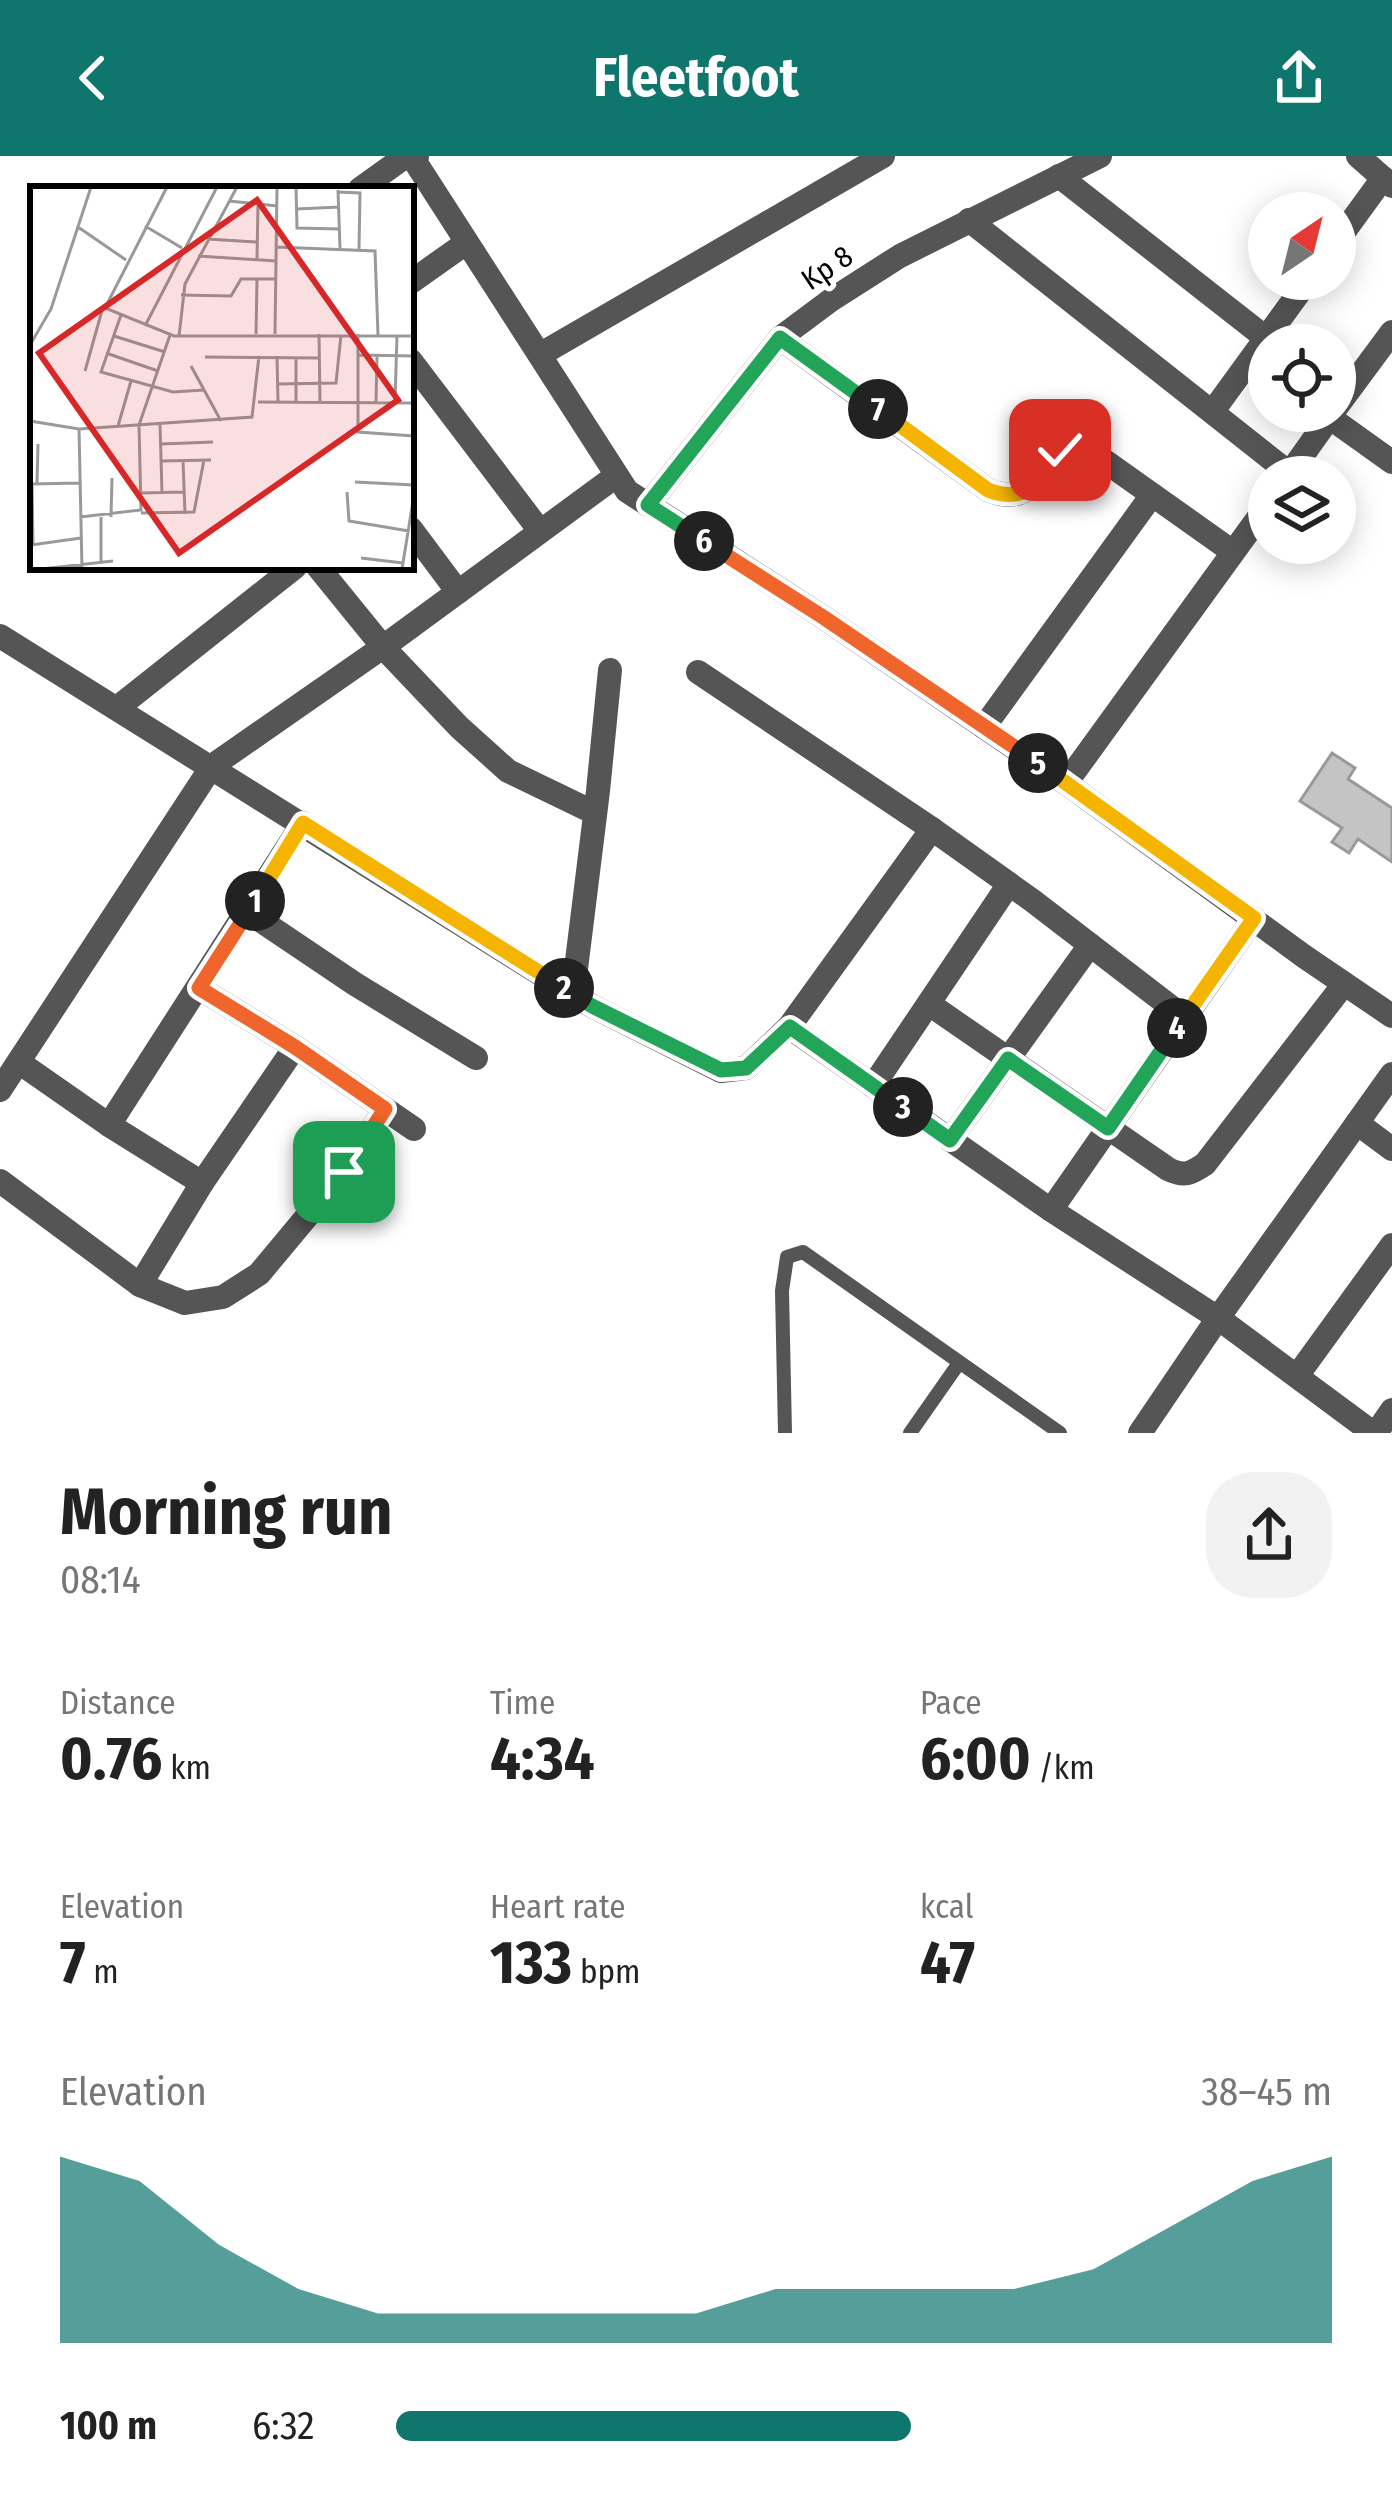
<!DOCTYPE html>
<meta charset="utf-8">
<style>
:root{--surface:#fff;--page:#f2f2f2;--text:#222;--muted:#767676;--accent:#0f766e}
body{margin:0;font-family:"Fira Sans Condensed",sans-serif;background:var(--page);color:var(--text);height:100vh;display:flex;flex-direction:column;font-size:45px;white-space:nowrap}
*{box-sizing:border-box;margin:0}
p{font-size:39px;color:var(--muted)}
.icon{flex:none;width:66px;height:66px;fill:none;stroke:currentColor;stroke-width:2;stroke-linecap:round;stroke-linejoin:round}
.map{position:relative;height:1277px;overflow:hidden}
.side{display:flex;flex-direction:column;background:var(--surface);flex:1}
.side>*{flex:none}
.needle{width:78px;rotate:35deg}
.fabs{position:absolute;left:1248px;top:36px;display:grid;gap:24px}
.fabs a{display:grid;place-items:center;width:108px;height:108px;border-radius:50%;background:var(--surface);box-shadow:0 6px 30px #0003;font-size:60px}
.pin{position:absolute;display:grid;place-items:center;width:102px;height:102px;color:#fff;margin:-51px;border-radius:24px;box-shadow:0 6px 18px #0006}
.km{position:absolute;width:60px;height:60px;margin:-30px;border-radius:50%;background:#222;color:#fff;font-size:33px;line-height:60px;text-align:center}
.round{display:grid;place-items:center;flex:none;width:126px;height:126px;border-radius:48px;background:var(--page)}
.overview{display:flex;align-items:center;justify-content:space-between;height:204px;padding:0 60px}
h1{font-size:66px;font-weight:700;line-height:90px}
.figures{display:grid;grid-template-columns:repeat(3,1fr);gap:18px;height:204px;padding:12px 60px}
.figures div{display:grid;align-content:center}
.figures b{font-size:60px;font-weight:700}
.figures small{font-size:33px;font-weight:400}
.figures p{font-size:33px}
.chart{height:336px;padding:24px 60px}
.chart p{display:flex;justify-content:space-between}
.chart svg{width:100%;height:216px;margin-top:12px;fill:var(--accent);opacity:.7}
ul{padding:0 60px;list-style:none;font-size:39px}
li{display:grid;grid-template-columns:192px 144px 1fr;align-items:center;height:90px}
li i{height:30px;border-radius:15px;background:var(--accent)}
header{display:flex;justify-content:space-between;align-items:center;height:156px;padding:0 60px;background:var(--accent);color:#fff;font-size:54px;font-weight:700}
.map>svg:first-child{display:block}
</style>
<header><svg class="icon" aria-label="back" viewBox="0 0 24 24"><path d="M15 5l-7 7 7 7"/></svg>Fleetfoot<svg class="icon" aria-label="share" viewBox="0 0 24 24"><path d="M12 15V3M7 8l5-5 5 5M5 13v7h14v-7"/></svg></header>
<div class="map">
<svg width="1392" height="1277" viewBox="0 0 1392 1277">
<rect width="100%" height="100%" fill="#fff"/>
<!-- building -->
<path fill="#c4c4c4" stroke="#999" stroke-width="3" d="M1332 597 1355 612 1348 623 1392 652V706L1358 683 1349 697 1332 686 1342 672 1300 645Z"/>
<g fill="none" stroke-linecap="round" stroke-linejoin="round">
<!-- service -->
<g stroke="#555" stroke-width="14">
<path d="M785 1277 782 1135 787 1101 803 1096 1060 1277"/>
<path d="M910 1277 959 1207"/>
</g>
<!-- minor -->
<g stroke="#555" stroke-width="24">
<path d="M417 0 416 7 627 335 823 461 1066 627 1305 801 1392 860"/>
<path d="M1358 0 1392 30"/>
<path d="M1059 20 1266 182"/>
<path d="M360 33 406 0"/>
<path d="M969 64 1289 317"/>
<path d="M1335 88 1383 22"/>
<path d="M411 126 466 87"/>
<path d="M780 182 988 334C1048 358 1037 282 1085 291L1233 396"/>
<path d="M541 198 883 0"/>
<path d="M411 205 540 375"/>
<path d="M1335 253 1392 176"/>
<path d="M1213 255 1309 123"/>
<path d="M1329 261 1392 306"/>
<path d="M1287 321 1334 255"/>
<path d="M648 349 780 182 831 144 900 100 1100 0"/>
<path d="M411 373 458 436"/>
<path d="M318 411 383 491 459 571 508 615 595 657"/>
<path d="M0 480 592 850 721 915 746 912 789 871 932 673"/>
<path d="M698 516 932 673 1033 745 1184 861"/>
<path d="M117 552 295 411"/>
<path d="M984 571 1152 339"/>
<path d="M1066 627 1269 347"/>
<path d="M248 756 355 828 476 902"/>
<path d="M199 832 295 891 414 973"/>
<path d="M573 837 598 635 610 514"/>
<path d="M929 848 1168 1013C1184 1021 1190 1018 1205 1008L1344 828"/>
<path d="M789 871 1051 1054 1218 1162 1373 1277"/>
<path d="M20 907 109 969 202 1027"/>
<path d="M873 930 1009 728"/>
<path d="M0 934 212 610 383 491 616 320"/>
<path d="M1357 967 1392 993"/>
<path d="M109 969 303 667"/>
<path d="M950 984 1090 789"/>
<path d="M0 1025 140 1129 185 1147 223 1141 259 1118 344 1016 385 953"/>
<path d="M1051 1054 1254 762"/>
<path d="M140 1129 202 1027 295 891"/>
<path d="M1297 1220 1392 1089"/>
<path d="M1140 1277 1218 1162 1392 918"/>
<path d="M1376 1277 1392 1254"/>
</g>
</g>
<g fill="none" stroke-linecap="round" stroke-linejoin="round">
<defs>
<path id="split-1" d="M255 745 199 832 295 891 385 953 344 1016"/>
<path id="split-2" d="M255 745 303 667 564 832"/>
<path id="split-3" d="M564 832 592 850 721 914 746 912 790 871 903 951"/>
<path id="split-4" d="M903 951 950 984 1008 903 1108 972 1177 872"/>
<path id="split-5" d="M1038 607 1254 762 1177 872"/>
<path id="split-6" d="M704 385 823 461 1038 607"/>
<path id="split-7" d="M704 385 648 349 780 182 878 253"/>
<path id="split-8" d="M878 253 988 334C1028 350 1038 322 1060 294"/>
</defs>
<!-- split-1 casing -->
<use href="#split-1" stroke="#fff" stroke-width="24"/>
<!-- split-2 casing -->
<use href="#split-2" stroke="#fff" stroke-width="24"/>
<!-- split-3 casing -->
<use href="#split-3" stroke="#fff" stroke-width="24"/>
<!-- split-4 casing -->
<use href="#split-4" stroke="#fff" stroke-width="24"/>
<!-- split-5 casing -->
<use href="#split-5" stroke="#fff" stroke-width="24"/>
<!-- split-6 casing -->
<use href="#split-6" stroke="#fff" stroke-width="24"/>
<!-- split-7 casing -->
<use href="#split-7" stroke="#fff" stroke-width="24"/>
<!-- split-8 casing -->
<use href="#split-8" stroke="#fff" stroke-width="24"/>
<!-- split-1 -->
<use href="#split-1" stroke="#f0652b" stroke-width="15"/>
<!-- split-2 -->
<use href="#split-2" stroke="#f5b400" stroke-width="15"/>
<!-- split-3 -->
<use href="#split-3" stroke="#22a559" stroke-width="15"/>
<!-- split-4 -->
<use href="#split-4" stroke="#22a559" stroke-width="15"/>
<!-- split-5 -->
<use href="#split-5" stroke="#f5b400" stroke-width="15"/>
<!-- split-6 -->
<use href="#split-6" stroke="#f0652b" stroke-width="15"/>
<!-- split-7 -->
<use href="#split-7" stroke="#22a559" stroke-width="15"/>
<!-- split-8 -->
<use href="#split-8" stroke="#f5b400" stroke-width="15"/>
</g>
<g text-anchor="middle" stroke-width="10" stroke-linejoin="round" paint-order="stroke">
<!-- street labels -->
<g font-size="30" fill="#000" stroke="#fff">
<text transform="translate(827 112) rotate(-34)" y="10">Kp 8</text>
</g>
</g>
<!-- overview -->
<g transform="translate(30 30)">
<rect width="384" height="384" fill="#fff"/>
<path fill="none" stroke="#999" stroke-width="3" d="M137 1 75 122 144 150H384M266 1 267 42 310 43M308 4 310 62M309 6 330 7 329 63M199 15 247 20M266 23 310 21M115 40 152 62M48 41 96 74M177 53 227 56M246 61 345 65 348 149M168 70 246 75M227 73 228 18M151 109 201 110 211 93H246M91 129 71 186 143 206 174 204M116 138 187 1M226 148 227 93M245 148 247 1M289 148 290 216M328 148V246L384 250M84 150 135 166M149 150 155 98 207 1M0 159 21 123 61 1M76 167 128 185M328 169 384 170M247 170 248 216M175 171 289 172M161 180 191 235M55 185 73 121M248 198 306 197 311 149M0 207 1 158M228 216 384 217M346 216 347 170M365 216 367 149M266 217V171M0 235 49 243 222 231 229 170M130 238 132 307M88 240 101 195M49 243 52 383M131 258 183 256M153 274 155 328M131 275 181 274M325 296 384 299M7 297 8 258M1 298 50 297M2 298 3 358M317 306 319 335 379 345M111 307 153 306M111 327 164 326 174 274M50 331 111 324 109 239 140 149M81 331 82 292M1 359 51 352M331 372 373 377M71 375V331M11 383 83 375M372 383 384 309"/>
<path fill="#d62828" fill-opacity="0.15" stroke="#d62828" stroke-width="6" d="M227 14 368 214 149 367 9 167Z"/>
<rect width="384" height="384" fill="none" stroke="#000" stroke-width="6"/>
</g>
</svg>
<div class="fabs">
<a><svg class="needle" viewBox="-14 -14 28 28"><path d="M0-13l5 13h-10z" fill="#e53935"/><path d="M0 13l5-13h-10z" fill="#767676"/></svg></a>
<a><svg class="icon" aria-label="locate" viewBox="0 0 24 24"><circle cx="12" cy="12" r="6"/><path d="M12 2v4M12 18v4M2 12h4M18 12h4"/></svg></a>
<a><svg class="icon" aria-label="layers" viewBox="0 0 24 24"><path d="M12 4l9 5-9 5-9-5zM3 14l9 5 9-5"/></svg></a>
</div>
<div class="pin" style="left:344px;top:1016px;background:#1e9e55"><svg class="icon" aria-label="arrive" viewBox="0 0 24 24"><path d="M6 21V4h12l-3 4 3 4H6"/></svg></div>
<div class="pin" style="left:1060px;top:294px;background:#d93025"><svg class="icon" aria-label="check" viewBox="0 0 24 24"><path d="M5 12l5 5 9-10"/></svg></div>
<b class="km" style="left:255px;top:745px">1</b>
<b class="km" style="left:564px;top:832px">2</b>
<b class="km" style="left:903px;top:951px">3</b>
<b class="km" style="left:1177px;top:872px">4</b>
<b class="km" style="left:1038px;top:607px">5</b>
<b class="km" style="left:704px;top:385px">6</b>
<b class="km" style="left:878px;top:253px">7</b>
</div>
<section class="side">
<div class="overview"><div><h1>Morning run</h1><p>08:14</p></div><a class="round"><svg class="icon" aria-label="share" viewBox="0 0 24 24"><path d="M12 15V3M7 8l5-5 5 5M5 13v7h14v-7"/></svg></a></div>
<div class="figures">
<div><p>Distance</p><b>0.76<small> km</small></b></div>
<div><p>Time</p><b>4:34</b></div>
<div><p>Pace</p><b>6:00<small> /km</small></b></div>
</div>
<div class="figures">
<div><p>Elevation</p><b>7<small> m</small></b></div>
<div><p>Heart rate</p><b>133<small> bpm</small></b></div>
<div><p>kcal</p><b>47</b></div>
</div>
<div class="chart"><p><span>Elevation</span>38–45 m</p>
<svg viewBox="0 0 160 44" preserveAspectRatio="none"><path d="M0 44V6L10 11L20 24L30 33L40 38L50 38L60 38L70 38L80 38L90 33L100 33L110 33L120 33L130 29L140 20L150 11L160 6V44z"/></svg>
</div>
<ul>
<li><b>100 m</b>6:32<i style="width:55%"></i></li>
</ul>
</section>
